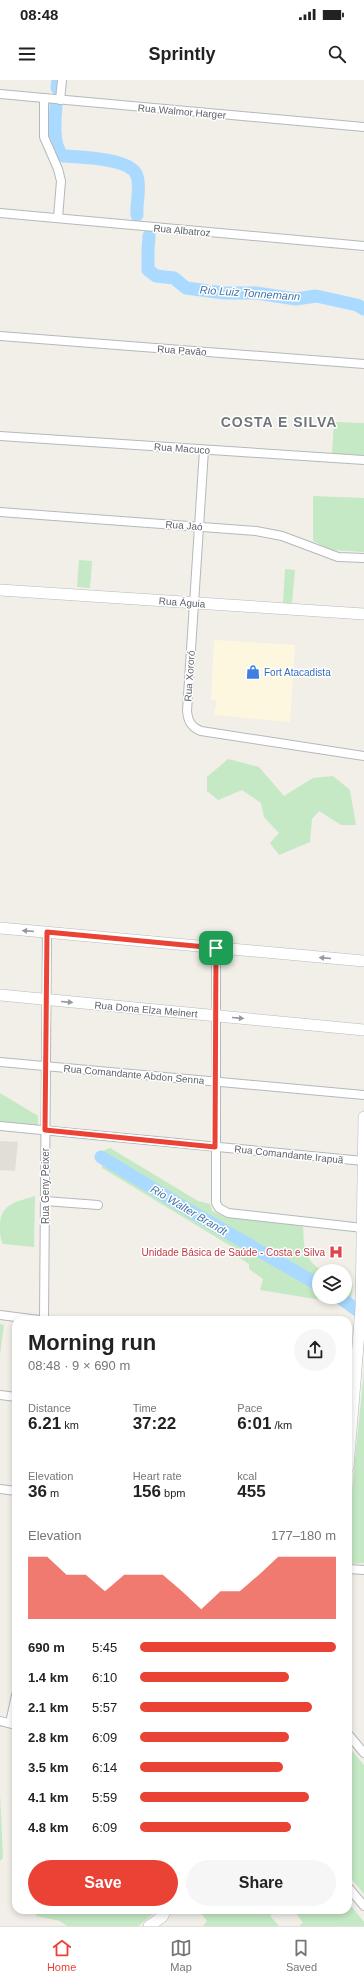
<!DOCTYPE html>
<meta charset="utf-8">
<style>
:root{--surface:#fff;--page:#f6f6f6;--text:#222;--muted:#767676;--line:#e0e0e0;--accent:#ea4335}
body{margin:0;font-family:Arial,sans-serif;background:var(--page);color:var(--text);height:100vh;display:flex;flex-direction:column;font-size:15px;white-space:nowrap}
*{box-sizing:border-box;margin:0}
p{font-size:13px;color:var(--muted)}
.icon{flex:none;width:22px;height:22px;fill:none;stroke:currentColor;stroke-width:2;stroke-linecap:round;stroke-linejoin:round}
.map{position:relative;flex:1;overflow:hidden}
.drawer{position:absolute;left:12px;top:1236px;width:340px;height:598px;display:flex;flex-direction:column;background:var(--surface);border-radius:12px;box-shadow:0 2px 6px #0003}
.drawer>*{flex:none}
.tools{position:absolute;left:312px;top:1184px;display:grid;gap:8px}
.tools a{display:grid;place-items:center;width:40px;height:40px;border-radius:50%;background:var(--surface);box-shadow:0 2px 6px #0003;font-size:20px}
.pin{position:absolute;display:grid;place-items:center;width:34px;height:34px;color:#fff;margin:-17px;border-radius:8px;box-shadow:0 2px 6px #0006}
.round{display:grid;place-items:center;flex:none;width:42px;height:42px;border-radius:21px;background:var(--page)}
.overview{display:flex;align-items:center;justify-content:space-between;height:68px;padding:0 16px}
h1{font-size:22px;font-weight:600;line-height:30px}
.stats{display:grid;grid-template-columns:repeat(3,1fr);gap:6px;height:68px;padding:4px 16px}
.stats div{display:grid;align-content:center}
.stats b{font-size:17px;font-weight:600}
.stats small{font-size:11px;font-weight:400}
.stats p{font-size:11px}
.chart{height:112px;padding:8px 16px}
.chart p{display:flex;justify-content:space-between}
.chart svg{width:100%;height:72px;margin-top:4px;fill:var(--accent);opacity:.7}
.primary-button{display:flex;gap:8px;margin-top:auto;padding:8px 16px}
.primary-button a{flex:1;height:46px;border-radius:24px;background:var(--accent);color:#fff;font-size:16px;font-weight:600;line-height:46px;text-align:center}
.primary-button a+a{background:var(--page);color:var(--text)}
ul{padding:0 16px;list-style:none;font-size:13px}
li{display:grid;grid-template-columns:64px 48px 1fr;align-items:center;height:30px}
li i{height:10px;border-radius:5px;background:var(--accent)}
.status{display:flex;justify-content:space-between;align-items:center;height:28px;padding:0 20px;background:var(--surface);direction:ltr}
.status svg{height:11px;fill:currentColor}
header{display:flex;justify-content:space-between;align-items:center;height:52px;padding:0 16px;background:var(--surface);font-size:18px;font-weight:600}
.tab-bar{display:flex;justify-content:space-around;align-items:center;height:56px;border-top:1px solid var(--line);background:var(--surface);font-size:11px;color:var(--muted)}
.tab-bar a{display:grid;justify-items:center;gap:2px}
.tab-bar .current{color:var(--accent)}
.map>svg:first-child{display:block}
</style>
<div class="status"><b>08:48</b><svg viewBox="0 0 49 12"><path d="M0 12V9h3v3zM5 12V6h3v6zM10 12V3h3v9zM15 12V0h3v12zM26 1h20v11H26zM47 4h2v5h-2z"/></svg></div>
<header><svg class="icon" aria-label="menu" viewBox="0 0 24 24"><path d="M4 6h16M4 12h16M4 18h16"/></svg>Sprintly<svg class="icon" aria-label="search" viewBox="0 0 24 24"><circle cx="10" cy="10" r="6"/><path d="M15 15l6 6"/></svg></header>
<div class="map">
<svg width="364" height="1846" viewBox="0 0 364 1846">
<rect width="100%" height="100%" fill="#f1efe8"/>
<!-- commercial -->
<path fill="#fef7e0" d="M214 560 295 565 290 642 214 635 217 620H211Z"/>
<!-- education -->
<path fill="#e1ded6" d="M0 1061 18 1062 15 1091 0 1090Z"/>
<!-- green -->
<g fill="#c5e8c5">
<path d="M334 342 364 343V376L332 374Z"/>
<path d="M313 416 364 418V472L331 470 313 461Z"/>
<path d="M79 480 92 481 90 508 77 507Z"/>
<path d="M285 489 295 490 292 523H283Z"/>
<path d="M228 679 259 687 284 716 313 698 333 696 350 710 356 745H341L319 731 312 739 310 762 279 775 270 763 279 753 264 737 261 723 242 710 218 720 207 711V697Z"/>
<path d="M0 1013 38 1036V1045L34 1050 0 1046Z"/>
<path d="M110 1068 198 1121 210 1124 212 1131 226 1137 303 1144C304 1165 302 1179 323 1191H319V1217H345V1203L353 1205 350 1224 352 1225 260 1210 263 1199 249 1189V1184L235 1175 234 1168 102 1088 103 1071Z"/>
<path d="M35 1116 34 1167 3 1164C0 1158 0 1153 0 1146 0 1123 17 1122 35 1116Z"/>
<path d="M0 1244 4 1245 0 1274Z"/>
<path d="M364 1292V1483L348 1484V1450Z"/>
<path d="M348 1666 364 1685V1814L348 1795Z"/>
<path d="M0 1713 3 1778 0 1781Z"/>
<path d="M348 1822 364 1842V1846H299L303 1843 294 1830H348Z"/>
<path d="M36 1830H158L138 1846H67L60 1841 36 1836Z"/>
<path d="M199 1830H275L270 1836 279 1846H203L207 1841Z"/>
</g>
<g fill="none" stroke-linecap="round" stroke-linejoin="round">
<!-- river -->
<g stroke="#aadaff" stroke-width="13">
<path d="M57 8 58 0"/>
<path d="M56 25C55 40 52 65 63 76 79 77 132 78 137 96 141 109 136 122 137 135"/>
<path d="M149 156 148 170V190L156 196 174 198 186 208 224 213H256L296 219 316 216 357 225 364 229"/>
<path d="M101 1077 192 1132 319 1205"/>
<path d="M339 1217 364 1235"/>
</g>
<defs>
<g id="street">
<path d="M0 14 364 47"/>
<path d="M44 18V57L58 89 61 101 58 138"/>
<path d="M60 20 62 0"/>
<path d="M0 133 364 166"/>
<path d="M0 256 364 284"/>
<path d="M0 356 364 380"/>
<path d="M204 370 187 631C188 641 191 647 201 651L364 676"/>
<path d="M0 432 256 451 282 456 338 477 364 478"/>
<path d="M216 868V1123L219 1128 228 1133 363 1148"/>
<path d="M0 982 364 1015"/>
<path d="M0 1046 364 1081"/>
<path d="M45 1121 98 1125"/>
<path d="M0 1235 39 1240"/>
<path d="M44 1240 47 852"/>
<path d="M348 1276 358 1277"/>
<path d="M0 1315 16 1317"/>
<path d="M0 1409 16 1411"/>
<path d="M348 1489 364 1490"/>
<path d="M0 1641 16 1645"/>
<path d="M10 1643 16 1615"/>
<path d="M348 1654 364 1673"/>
<path d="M348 1807 364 1826"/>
</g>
<g id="secondary">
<path d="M0 510 364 534"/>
<path d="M0 848 364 881"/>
<path d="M0 915 364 950"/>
<path d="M348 1387 361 1228 364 1037"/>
<path d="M149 1846 162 1837 166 1830"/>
</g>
</defs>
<!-- street casing -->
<use href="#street" stroke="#b5b8bc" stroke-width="10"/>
<!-- secondary casing -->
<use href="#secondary" stroke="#b6babf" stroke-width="12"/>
<!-- street -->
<use href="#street" stroke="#fff" stroke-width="8"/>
<!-- secondary -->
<use href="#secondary" stroke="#fff" stroke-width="11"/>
</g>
<!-- one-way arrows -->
<defs><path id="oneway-solid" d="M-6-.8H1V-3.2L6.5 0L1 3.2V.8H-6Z"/></defs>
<g fill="#979a9d">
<use href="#oneway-solid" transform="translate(28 851) rotate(-175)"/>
<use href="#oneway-solid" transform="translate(325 878) rotate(-175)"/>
<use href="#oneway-solid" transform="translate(67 922) rotate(5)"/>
<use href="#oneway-solid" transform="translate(238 938) rotate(5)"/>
</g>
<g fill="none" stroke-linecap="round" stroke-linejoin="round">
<defs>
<path id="route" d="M47 852 216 868 215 1067 45 1050Z"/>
</defs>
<!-- route casing -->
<use href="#route" stroke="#fff" stroke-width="8"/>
<!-- route -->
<use href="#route" stroke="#ea4335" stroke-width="5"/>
</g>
<!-- icons -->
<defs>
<symbol id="shop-bare" viewBox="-9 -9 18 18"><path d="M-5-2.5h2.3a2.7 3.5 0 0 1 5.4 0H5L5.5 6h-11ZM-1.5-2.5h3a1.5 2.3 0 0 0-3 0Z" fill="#3f7fe0" stroke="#fff" stroke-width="2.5" paint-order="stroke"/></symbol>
<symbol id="hospital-bare" viewBox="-9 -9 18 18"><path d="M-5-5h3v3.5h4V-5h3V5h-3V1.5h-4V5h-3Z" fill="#e0444e" stroke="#fff" stroke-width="2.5" paint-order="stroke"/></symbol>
</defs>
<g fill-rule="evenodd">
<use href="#shop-bare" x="243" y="582" width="20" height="20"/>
<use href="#hospital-bare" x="326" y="1162" width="20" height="20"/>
</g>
<g text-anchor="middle" stroke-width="3" stroke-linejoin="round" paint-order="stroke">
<!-- street labels -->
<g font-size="10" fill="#5f6368" stroke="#fff">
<text transform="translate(182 31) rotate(5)" y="4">Rua Walmor Harger</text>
<text transform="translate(182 150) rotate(5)" y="4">Rua Albatroz</text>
<text transform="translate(182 270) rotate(4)" y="4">Rua Pavão</text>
<text transform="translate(182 368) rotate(4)" y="4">Rua Macuco</text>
<text transform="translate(184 445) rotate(4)" y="4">Rua Jaó</text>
<text transform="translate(182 522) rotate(4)" y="4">Rua Águia</text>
<text transform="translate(189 596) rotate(-86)" y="4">Rua Xororó</text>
<text transform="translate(146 929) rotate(5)" y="4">Rua Dona Elza Meinert</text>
<text transform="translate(134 994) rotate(5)" y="4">Rua Comandante Abdon Senna</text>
<text transform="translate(289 1074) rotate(6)" y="4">Rua Comandante Irapuã</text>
<text transform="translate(45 1106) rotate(-90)" y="4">Rua Geny Peixer</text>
</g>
<!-- shop labels -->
<g font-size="10" fill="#366cbe" stroke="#fff" text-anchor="start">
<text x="264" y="596">Fort Atacadista</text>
</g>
<!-- health labels -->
<g font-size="10" fill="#be3a42" stroke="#fff" text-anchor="end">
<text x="325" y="1176">Unidade Básica de Saúde - Costa e Silva</text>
</g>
<!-- water labels -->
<g font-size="11" font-style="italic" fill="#4174aa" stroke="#fff">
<text transform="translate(250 213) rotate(4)" y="4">Rio Luiz Tonnemann</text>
<text transform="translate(189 1130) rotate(31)" y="4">Rio Walter Brandt</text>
</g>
<!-- district labels -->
<g font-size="14" font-weight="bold" letter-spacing="1" fill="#70757a" stroke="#fff">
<text x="279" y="347">COSTA E SILVA</text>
</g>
</g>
</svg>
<div class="tools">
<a><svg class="icon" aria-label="layers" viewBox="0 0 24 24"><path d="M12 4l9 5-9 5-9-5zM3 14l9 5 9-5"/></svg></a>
</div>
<div class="pin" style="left:216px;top:868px;background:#1e9e55"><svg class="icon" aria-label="arrive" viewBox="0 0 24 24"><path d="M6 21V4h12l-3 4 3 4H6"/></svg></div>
<section class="drawer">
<div class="overview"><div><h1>Morning run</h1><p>08:48 · 9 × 690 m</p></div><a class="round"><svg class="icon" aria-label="share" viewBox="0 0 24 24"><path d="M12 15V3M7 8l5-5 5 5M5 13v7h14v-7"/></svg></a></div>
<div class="stats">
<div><p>Distance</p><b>6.21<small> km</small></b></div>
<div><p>Time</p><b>37:22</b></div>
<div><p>Pace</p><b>6:01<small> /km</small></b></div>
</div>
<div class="stats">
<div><p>Elevation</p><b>36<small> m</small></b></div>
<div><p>Heart rate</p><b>156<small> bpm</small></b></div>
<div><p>kcal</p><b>455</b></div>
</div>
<div class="chart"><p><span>Elevation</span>177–180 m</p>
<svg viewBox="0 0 160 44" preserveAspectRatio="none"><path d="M0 44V6L10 6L20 17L30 17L40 27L50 17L60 17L70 17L80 27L90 38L100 27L110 27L120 17L130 6L140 6L150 6L160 6V44z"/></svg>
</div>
<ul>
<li><b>690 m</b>5:45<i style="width:100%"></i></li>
<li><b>1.4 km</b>6:10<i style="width:76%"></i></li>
<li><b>2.1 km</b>5:57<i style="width:88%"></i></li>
<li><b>2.8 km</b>6:09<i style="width:76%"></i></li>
<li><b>3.5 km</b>6:14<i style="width:73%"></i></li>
<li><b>4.1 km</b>5:59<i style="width:86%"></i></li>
<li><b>4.8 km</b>6:09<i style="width:77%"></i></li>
</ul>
<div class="primary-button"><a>Save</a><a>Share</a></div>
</section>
</div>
<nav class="tab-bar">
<a class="current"><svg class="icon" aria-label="home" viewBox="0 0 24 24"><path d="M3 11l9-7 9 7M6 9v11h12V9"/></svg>Home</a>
<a><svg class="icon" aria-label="map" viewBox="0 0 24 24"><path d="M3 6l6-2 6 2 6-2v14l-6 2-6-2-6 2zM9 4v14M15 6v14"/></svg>Map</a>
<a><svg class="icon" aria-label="saved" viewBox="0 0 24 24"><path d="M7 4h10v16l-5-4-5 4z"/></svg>Saved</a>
</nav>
